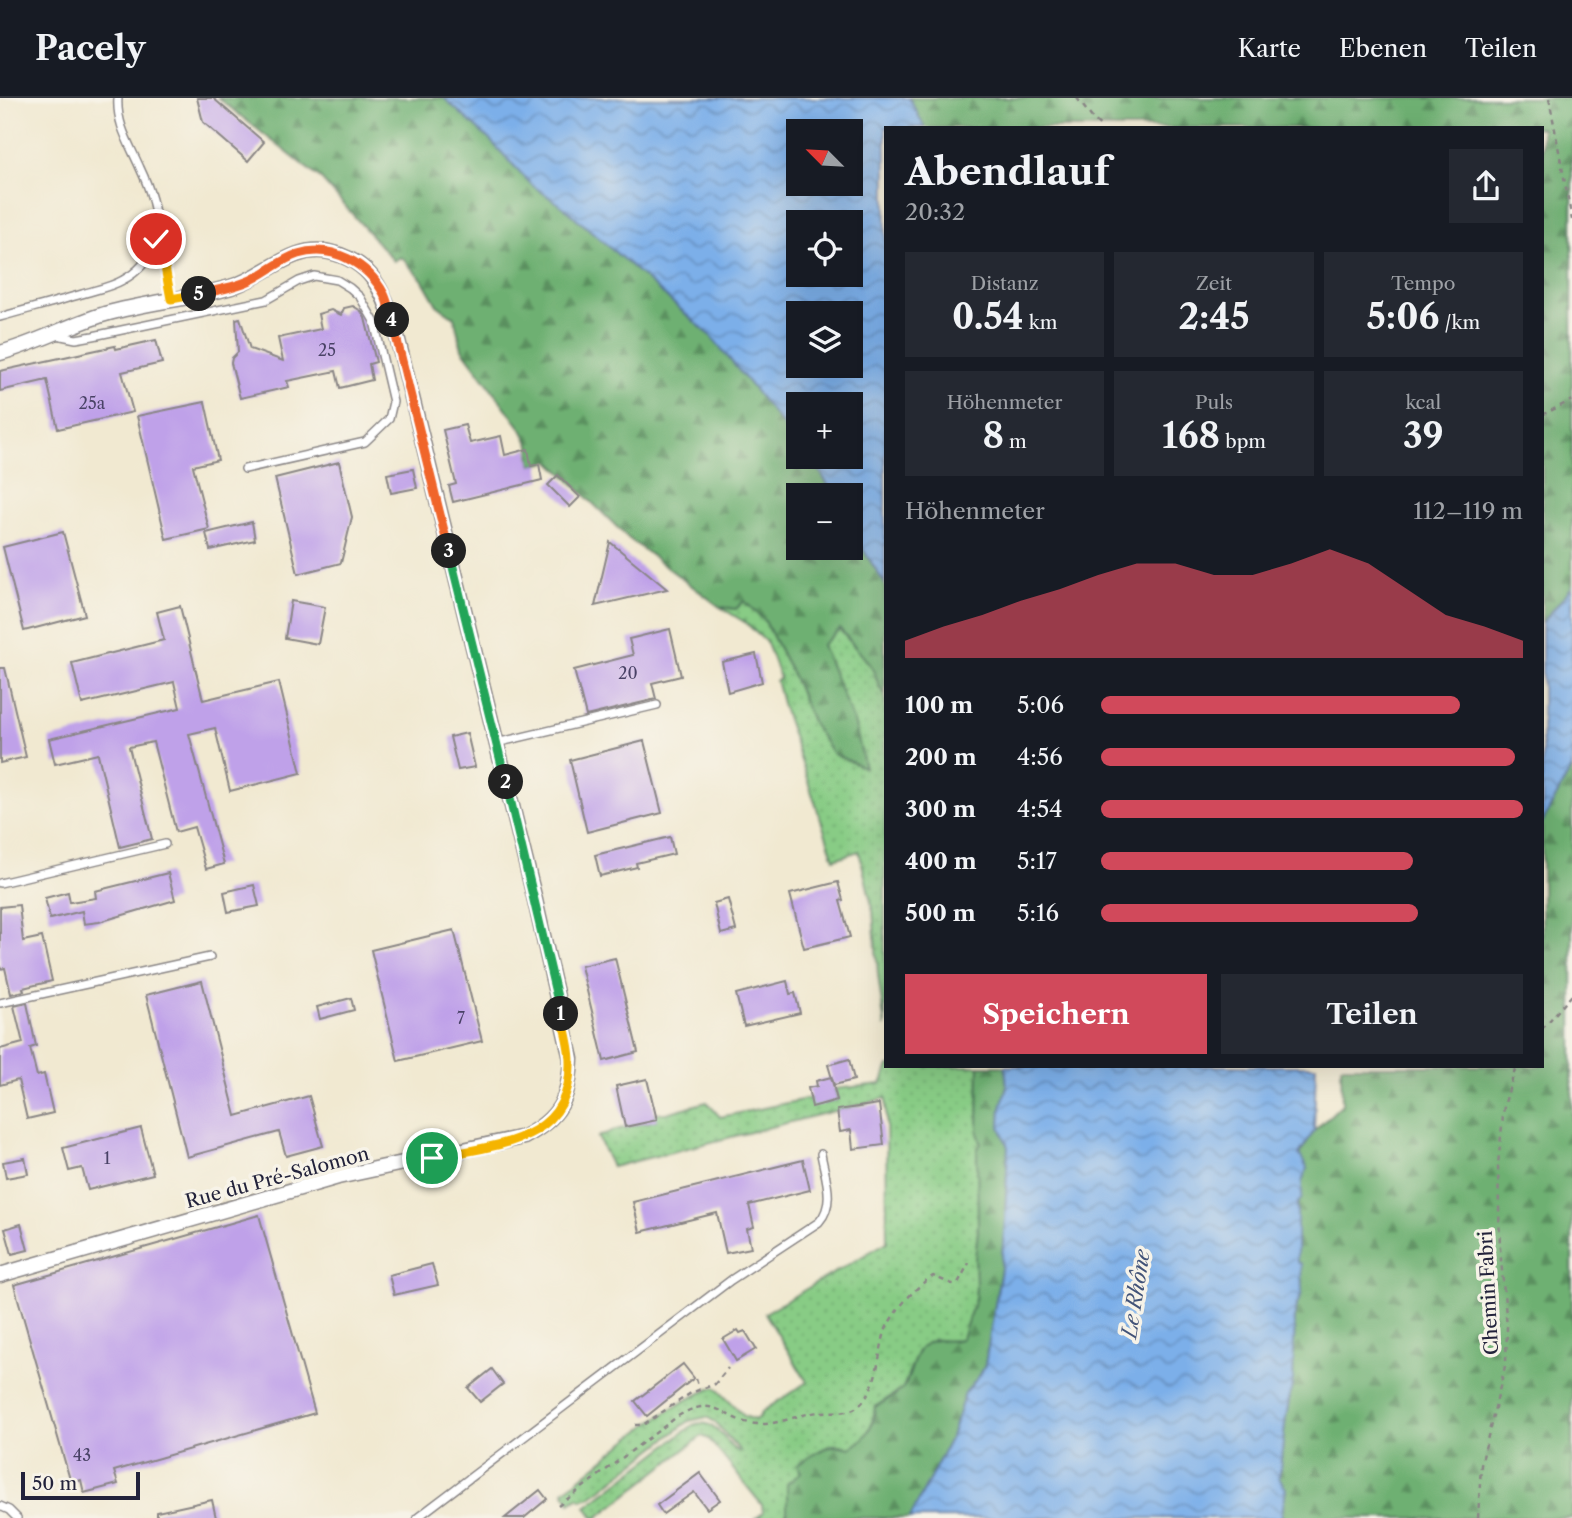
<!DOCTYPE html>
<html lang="de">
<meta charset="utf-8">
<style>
:root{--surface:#171b24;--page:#242831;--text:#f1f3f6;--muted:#9ea1a6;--line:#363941;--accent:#d1495b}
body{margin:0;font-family:"Libre Caslon Text",serif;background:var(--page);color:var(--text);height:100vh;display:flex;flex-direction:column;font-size:26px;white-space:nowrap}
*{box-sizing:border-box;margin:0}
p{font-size:23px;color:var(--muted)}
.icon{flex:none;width:38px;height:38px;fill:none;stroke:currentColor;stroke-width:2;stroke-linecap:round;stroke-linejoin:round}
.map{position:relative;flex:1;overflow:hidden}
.sheet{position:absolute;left:884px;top:28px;width:660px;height:942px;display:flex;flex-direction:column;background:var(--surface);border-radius:0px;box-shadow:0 7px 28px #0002}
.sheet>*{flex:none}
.needle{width:46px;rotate:294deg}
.tools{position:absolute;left:786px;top:21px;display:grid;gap:14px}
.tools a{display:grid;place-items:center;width:77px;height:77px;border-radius:0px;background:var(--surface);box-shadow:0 7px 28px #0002;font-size:35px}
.scale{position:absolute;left:21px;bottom:18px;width:119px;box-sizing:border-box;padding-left:7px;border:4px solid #22223b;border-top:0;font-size:19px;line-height:24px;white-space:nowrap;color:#22223b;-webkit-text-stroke:5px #f7f3e8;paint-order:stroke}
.pin{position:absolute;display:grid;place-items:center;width:60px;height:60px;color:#fff;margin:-30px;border:4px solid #fff;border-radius:50%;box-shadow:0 2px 7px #0007}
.km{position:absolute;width:35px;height:35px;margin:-18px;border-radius:50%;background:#222;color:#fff;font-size:19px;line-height:35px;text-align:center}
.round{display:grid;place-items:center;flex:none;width:74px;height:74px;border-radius:0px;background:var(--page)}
.headline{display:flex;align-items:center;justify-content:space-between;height:119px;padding:0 21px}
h1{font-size:38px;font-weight:700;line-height:52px}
.stats{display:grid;grid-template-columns:repeat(3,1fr);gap:10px;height:119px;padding:7px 21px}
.stats div{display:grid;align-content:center;border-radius:0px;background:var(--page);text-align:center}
.stats b{font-size:35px;font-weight:700}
.stats small{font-size:19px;font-weight:400}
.stats p{font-size:19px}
.chart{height:196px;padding:14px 21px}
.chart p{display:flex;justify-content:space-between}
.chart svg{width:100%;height:126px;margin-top:7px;fill:var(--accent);opacity:.7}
.action{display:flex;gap:14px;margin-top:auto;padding:14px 21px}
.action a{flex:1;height:80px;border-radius:0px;background:var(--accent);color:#fff;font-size:28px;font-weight:700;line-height:80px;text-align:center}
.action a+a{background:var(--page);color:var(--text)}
ul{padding:0 21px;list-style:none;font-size:23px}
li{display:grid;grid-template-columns:112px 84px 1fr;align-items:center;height:52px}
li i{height:18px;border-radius:9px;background:var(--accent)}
header{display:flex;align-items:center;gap:42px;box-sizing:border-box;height:98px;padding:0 35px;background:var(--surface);border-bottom:2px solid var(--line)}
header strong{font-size:33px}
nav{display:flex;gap:38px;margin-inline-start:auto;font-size:24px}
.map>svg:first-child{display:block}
</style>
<header>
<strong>Pacely</strong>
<nav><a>Karte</a><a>Ebenen</a><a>Teilen</a></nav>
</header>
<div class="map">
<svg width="1572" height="1420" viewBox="0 0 1572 1420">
<defs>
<pattern id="grass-dots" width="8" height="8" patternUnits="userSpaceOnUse" patternTransform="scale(1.75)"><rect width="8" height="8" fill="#88cc85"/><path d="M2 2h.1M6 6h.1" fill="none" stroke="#75af74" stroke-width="1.8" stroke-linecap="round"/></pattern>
<pattern id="forest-firs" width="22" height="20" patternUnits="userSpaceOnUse" patternTransform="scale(1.75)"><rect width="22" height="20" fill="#6eb072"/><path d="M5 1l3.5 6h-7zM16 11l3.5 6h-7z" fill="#5a8f5f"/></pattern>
<pattern id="water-waves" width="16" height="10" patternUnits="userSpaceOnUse" patternTransform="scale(1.75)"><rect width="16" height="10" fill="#7cafe9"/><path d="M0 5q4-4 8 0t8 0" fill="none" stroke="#658ebe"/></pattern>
</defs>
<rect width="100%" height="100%" fill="#f7f3e8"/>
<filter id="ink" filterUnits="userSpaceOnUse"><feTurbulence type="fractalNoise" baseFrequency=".0143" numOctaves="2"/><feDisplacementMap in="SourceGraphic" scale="14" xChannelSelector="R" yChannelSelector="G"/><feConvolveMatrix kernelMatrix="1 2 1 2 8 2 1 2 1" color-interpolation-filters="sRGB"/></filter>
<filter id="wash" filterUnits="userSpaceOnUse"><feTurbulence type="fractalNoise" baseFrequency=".00686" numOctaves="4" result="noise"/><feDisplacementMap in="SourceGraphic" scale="28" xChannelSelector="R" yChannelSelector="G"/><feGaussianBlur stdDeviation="1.57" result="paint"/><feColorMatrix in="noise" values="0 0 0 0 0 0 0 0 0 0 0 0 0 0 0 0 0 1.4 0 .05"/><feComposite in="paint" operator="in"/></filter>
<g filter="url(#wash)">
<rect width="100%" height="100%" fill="#f1e9d1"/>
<!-- grass -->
<g fill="url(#grass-dots)" stroke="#557760" stroke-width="2">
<path d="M744 503 765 523 793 578 814 628 834 656 800 531H839L872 569 880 590 885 596V929L878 876 873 812 859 753 834 761 783 609 776 582 780 581 767 545 746 525 720 509 736 511Z"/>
<path d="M889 968H979L978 1034 981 1045 976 1189 975 1201 962 1241 953 1245 934 1241 918 1253 903 1290 875 1309C874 1322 865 1350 849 1350 843 1349 840 1345 833 1347 820 1350 808 1360 797 1367L801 1374 786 1416 787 1420H756L763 1415 762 1407 709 1341 702 1338 597 1420H594L586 1409 693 1327C712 1319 723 1339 735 1352L740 1353 716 1325 707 1319 689 1323 591 1399 581 1402 578 1400 570 1405 564 1393C612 1356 657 1311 715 1289L744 1318 755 1322 761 1317 760 1315 807 1284 765 1215 887 1144 886 1000 612 1069 598 1039 612 1033 656 1022 655 1015H666L707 1004 720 1019 821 998 825 1006 838 1001 834 991 881 986Z"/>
</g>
<!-- forest -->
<g fill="url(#forest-firs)" stroke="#486956" stroke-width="2">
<path d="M218 0H444L491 43 532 87 566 111 711 238 798 346V359H808L821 375 834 397H798V450H850L851 422 861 448 885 486V596L880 590 872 569 840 531 822 547 855 627 865 670 833 656 814 628 793 578 765 523 744 503 736 511 720 509 628 440 550 363 531 368 530 347 523 333 462 251 454 219 437 207 422 181 401 159 394 163 322 82Z"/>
<path d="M909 0H1572V489L1542 525V30H925Z"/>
<path d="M1572 669V1420H1281L1286 1392 1279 1379 1286 1319 1293 1282 1295 1211 1302 1195 1297 1164V1105L1302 1100V1084L1307 1070 1299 1057 1314 1033 1342 1006 1341 968H1542V725Z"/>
<path d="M979 968H1005L1007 988 1001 1010 1000 1028 1008 1049 1005 1122 1001 1171 985 1267 980 1277 965 1295 951 1339 910 1420H787V1386L801 1374 797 1367C815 1356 829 1343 850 1350 866 1342 874 1327 875 1309 882 1305 898 1296 903 1290 912 1280 911 1256 925 1246 937 1237 949 1247 962 1240L975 1201 976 1189 975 1160 978 1132 977 1052 981 1045 978 1034Z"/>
</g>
<!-- water -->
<g fill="url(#water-waves)" stroke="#4f6892" stroke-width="2" fill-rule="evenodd">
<path d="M444 0H909L925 30H886L885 486 861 448 851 422 850 397H834L821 375 808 359H850V306H798V346L711 238 566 111 532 87 491 43ZM798 33H850V86H798ZM798 124H850V177H798ZM798 215H850V268H798Z"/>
<path d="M1572 489V669L1542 725V525Z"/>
<path d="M1005 968H1316L1314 1033 1299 1056 1307 1070 1302 1084V1100L1297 1106V1164L1301 1166 1302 1195 1295 1211 1293 1282 1286 1319 1279 1379 1286 1391 1281 1420H910L951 1339 965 1295 980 1277 985 1267 1001 1171 1005 1122 1008 1049 1000 1028 1001 1010 1007 988Z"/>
</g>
<g id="blocks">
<!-- building -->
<g fill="#bfa1e9">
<path d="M197 0H213L264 44 248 63 203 24Z"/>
<path d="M353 208 361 213 365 220 376 264 369 266 372 282 340 290 336 273 287 283 289 289 240 300 231 265 232 260 238 254 236 221 240 220 250 251 283 263 278 240 321 231 318 216 331 212 341 217 344 210Z"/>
<path d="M156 242 162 265 122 274 133 314 58 331 47 282 0 293V273L115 248 116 251Z"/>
<path d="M205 304 218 362 193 368 209 431 166 441 137 318Z"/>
<path d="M465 327 470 345 501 338 505 357 528 351 531 368 539 366 542 382 453 404 449 388 456 386 443 332Z"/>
<path d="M339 364 352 419 341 465 298 476 275 380Z"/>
<path d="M413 371 417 390 391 395 387 376Z"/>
<path d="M558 377 580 399 570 409 548 387Z"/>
<path d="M252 424 255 442 210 452 206 435Z"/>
<path d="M63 434 85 517 24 533 3 449Z"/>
<path d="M610 444 667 491 595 508Z"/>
<path d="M291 503 325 509 318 546 285 540Z"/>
<path d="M180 508 203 602 279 584 301 675 230 693 215 630 189 636 224 766 206 771 194 729 176 734 153 644 129 649 152 741 120 749 98 656 55 666 49 641 180 610 174 584 82 606 72 565 164 542 157 514Z"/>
<path d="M670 531 681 578 652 585 656 601 586 618 574 572 633 557 629 541Z"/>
<path d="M756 556 762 584 728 594 722 564Z"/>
<path d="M0 570H5L26 659 0 665Z"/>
<path d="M467 635 475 669 458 672 450 639Z"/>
<path d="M644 643 662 715 587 734 570 662Z"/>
<path d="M670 739 674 756 636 765 637 769 600 778 595 757Z"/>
<path d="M168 775 175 802 99 824 84 826 82 813 50 821 45 800 68 794 70 804 96 800 95 793Z"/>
<path d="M838 784 843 802 840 803 850 839 804 850 790 796Z"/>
<path d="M254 787 259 808 228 814 224 794Z"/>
<path d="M728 801 736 832 721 836 714 805Z"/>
<path d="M19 807 23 843 42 839 52 883 23 890 24 893 11 896 5 870 0 871V809Z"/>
<path d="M454 832 482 943 398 963 371 852Z"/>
<path d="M615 860 638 954 604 963 581 868Z"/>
<path d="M202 883 236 1018 309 998 323 1048 286 1058 279 1034 187 1059 146 897Z"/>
<path d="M787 883 790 896 795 895 800 915 744 928 736 896Z"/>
<path d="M351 900 354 912 320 921 317 909Z"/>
<path d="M27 905 36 948 30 950 37 978 44 976 53 1015 27 1021 18 982 0 987V951L23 945 14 908Z"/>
<path d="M849 961 854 982 834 987 828 967Z"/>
<path d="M831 979 837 1002 812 1009 808 990 817 988 816 983Z"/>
<path d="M647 981 657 1022 625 1029 616 988Z"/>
<path d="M879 1006 884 1047 853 1051 851 1032 840 1034 837 1012Z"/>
<path d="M141 1030 153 1076 88 1092 82 1070 69 1073 63 1050Z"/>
<path d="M25 1060 28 1076 6 1080 3 1064Z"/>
<path d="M803 1062 810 1092 749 1107 754 1129 747 1131 751 1150 726 1155 717 1115 640 1134 633 1104Z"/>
<path d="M259 1117 315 1315 114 1373 118 1386 84 1395 81 1382 71 1385 14 1187Z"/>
<path d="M21 1126 28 1152 12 1156 5 1131Z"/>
<path d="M432 1166 438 1187 394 1197 389 1177Z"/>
<path d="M738 1232 740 1235 745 1233 756 1251 736 1263 723 1241Z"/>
<path d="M683 1266 694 1280 647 1318 635 1303Z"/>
<path d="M492 1271 503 1286 480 1304 468 1290Z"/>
<path d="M700 1375 720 1402 707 1411 694 1394 663 1416 657 1407Z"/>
<path d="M540 1392 547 1401 524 1420H505Z"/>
<path d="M212 1402 216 1420H157V1414Z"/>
</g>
</g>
</g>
<g filter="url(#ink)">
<use href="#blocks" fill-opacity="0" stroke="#8a8686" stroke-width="2"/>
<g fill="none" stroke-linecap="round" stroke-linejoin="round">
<defs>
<g id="lane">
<path d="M156 141 161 148 171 201"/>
<path d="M0 219C28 211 55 204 82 196 95 192 111 189 123 182 169 157 159 110 140 70 130 47 116 26 118 0"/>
<path d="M57 237 76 241 93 238 266 202 299 183 314 178 337 182 350 190 360 199 374 223 393 304 389 321 365 344 245 371"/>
<path d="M496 645 657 607"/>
<path d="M0 785 165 746"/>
<path d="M0 905 210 859"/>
<path d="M0 1408 9 1412 17 1420"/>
<path d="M417 1420 731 1182 819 1124C836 1105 825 1079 821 1056"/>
</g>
<path id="street" d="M0 255C37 245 69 227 105 216 147 204 190 201 231 189 265 179 292 146 329 154 372 163 383 193 395 230L535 802 571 961C569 1001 560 1020 524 1039L338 1079 0 1177"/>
</defs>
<!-- lane casing -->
<use href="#lane" stroke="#8a8686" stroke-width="10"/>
<!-- street casing -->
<use href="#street" stroke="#8a8686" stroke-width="17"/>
<!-- path -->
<g stroke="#8a8686" stroke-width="2.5" stroke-dasharray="5 5" stroke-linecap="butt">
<path d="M1077 0 1093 21 1103 30"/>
<path d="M1549 0 1572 122"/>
<path d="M1542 317 1572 302"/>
<path d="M1542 931 1572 897"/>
<path d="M696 1281 699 1291"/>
<path d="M635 1327H643L691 1295 715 1286 728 1270"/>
<path d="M558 1408 678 1318C719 1294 721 1324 758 1326 780 1327 800 1315 821 1314 833 1313 847 1316 857 1309 878 1294 878 1256 885 1234 891 1216 916 1188 933 1178L952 1186 958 1185 969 1165"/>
<path d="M1478 1420 1481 1367 1506 1264 1507 1229 1500 1150 1498 1067 1504 1008 1516 968"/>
</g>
<!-- lane -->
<use href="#lane" stroke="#fff" stroke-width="7"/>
<!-- street -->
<use href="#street" stroke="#fff" stroke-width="14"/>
</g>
</g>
<g fill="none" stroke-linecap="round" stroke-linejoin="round" filter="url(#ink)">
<defs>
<path id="split-1" d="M432 1060C493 1047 572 1046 570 964 570 948 565 932 561 916"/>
<path id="split-2" d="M506 684 561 916"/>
<path id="split-3" d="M449 453 506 684"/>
<path id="split-4" d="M392 222 449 453"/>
<path id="split-5" d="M199 196C215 193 231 190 246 184 265 177 279 162 298 156 332 145 368 166 384 196 388 204 389 213 392 222"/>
<path id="split-6" d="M156 141 161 148 171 201 199 196"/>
</defs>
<!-- split-1 casing -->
<use href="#split-1" stroke="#fff" stroke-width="14"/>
<!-- split-2 casing -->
<use href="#split-2" stroke="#fff" stroke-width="14"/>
<!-- split-3 casing -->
<use href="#split-3" stroke="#fff" stroke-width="14"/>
<!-- split-4 casing -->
<use href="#split-4" stroke="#fff" stroke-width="14"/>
<!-- split-5 casing -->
<use href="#split-5" stroke="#fff" stroke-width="14"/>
<!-- split-6 casing -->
<use href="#split-6" stroke="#fff" stroke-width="14"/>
<!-- split-1 -->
<use href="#split-1" stroke="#f5b400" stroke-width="9"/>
<!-- split-2 -->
<use href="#split-2" stroke="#22a559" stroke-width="9"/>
<!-- split-3 -->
<use href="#split-3" stroke="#22a559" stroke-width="9"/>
<!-- split-4 -->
<use href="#split-4" stroke="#f0652b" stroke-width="9"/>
<!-- split-5 -->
<use href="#split-5" stroke="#f0652b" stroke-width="9"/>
<!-- split-6 -->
<use href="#split-6" stroke="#f5b400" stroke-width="9"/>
</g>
<g text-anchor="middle" stroke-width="7" stroke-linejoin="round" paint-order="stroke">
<!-- number labels -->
<g font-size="16" fill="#494266">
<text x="327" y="258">25</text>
<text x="92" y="311">25a</text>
<text x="628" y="581">20</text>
<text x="461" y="926">7</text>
<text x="107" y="1066">1</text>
<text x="82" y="1363">43</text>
</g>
<!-- street labels -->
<g font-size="19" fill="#22223b" stroke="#f7f3e8">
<text transform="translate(277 1079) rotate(-15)" y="7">Rue du Pré-Salomon</text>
<text transform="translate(1488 1195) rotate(-93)" y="7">Chemin Fabri</text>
</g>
<!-- water labels -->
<g font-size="21" font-style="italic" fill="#425378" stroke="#f7f3e8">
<text transform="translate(1136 1196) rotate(-81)" y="7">Le Rhône</text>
</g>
</g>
</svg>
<div class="tools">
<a><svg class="needle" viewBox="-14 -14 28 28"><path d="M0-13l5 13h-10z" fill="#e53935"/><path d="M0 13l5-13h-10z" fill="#9ea1a6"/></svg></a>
<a><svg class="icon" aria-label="locate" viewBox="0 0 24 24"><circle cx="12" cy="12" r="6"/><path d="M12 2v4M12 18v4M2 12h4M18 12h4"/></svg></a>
<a><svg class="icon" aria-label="layers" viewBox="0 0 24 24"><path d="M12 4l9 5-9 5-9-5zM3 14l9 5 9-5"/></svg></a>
<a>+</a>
<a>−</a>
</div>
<div class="scale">50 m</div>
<div class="pin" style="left:432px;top:1060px;background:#1e9e55"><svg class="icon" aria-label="arrive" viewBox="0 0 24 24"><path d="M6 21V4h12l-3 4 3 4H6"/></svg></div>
<div class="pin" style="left:156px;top:141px;background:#d93025"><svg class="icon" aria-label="check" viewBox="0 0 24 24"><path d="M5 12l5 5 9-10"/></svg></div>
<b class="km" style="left:561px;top:916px">1</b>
<b class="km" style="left:506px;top:684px">2</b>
<b class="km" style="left:449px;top:453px">3</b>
<b class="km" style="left:392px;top:222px">4</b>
<b class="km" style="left:199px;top:196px">5</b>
<section class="sheet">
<div class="headline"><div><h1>Abendlauf</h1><p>20:32</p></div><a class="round"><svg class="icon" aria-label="share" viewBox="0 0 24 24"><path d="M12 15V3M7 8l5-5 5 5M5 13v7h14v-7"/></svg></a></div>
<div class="stats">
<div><p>Distanz</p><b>0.54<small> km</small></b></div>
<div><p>Zeit</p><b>2:45</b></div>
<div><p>Tempo</p><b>5:06<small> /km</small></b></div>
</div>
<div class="stats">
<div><p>Höhenmeter</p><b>8<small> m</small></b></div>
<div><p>Puls</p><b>168<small> bpm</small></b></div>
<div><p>kcal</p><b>39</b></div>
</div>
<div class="chart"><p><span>Höhenmeter</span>112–119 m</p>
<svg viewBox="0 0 160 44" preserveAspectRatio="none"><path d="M0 44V38L10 33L20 29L30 24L40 20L50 15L60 11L70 11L80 15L90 15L100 11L110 6L120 11L130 20L140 29L150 33L160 38V44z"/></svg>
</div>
<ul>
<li><b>100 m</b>5:06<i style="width:85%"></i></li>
<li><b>200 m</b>4:56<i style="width:98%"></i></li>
<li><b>300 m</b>4:54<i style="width:100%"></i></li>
<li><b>400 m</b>5:17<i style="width:74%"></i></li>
<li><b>500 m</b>5:16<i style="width:75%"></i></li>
</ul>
<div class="action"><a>Speichern</a><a>Teilen</a></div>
</section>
</div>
